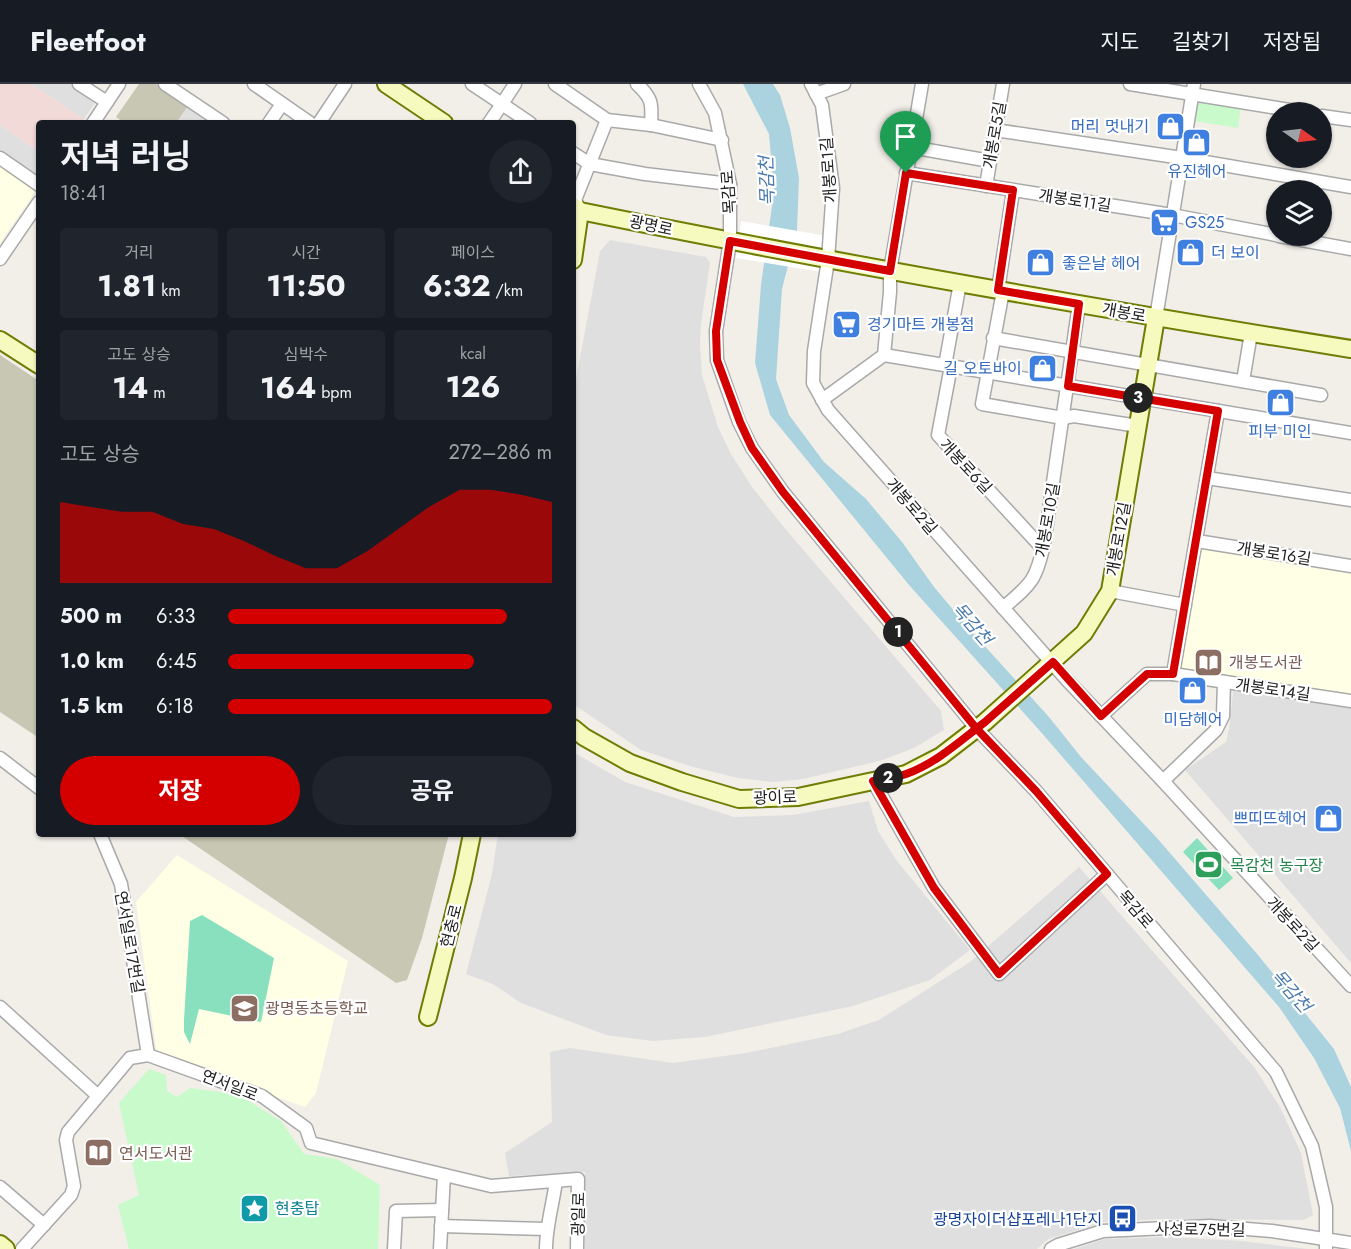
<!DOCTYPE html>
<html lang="ko">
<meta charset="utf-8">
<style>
:root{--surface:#171b24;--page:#20242c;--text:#f1f3f6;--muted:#9ea1a6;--line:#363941;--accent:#d40000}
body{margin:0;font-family:Jost,"Noto Sans KR",sans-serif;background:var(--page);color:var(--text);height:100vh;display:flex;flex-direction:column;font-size:22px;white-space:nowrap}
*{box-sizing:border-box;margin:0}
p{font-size:20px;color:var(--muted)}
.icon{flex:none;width:33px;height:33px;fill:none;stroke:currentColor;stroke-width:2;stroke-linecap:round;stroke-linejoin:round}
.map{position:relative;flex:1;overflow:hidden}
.panel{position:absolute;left:36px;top:36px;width:540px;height:717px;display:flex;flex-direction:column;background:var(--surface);border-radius:6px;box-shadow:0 2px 4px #0004}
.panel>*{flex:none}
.needle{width:39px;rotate:104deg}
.tools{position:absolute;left:1266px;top:18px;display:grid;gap:12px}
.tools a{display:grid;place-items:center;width:66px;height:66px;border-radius:50%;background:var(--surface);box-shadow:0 2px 4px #0004;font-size:30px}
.pin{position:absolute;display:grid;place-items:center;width:51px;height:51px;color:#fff;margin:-62px -26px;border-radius:50% 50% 50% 0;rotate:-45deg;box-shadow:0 0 6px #0007}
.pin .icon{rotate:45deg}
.km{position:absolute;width:30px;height:30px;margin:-15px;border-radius:50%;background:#222;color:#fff;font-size:16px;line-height:30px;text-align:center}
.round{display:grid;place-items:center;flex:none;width:63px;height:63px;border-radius:32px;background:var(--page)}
.head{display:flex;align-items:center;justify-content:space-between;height:102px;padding:0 24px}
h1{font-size:33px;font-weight:700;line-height:45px}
.figures{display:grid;grid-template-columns:repeat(3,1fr);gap:9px;height:102px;padding:6px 24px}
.figures div{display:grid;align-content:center;border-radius:6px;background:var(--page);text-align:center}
.figures b{font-size:30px;font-weight:700}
.figures small{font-size:16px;font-weight:400}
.figures p{font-size:16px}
.chart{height:168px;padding:12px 24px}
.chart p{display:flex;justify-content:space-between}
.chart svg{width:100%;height:108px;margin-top:6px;fill:var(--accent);opacity:.7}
.button{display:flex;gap:12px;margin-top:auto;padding:12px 24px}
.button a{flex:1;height:69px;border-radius:36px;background:var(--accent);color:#fff;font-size:24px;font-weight:700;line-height:69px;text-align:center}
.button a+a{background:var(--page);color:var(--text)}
ul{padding:0 24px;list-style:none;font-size:20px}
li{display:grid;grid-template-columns:96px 72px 1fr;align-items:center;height:45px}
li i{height:15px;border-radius:8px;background:var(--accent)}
header{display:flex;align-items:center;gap:36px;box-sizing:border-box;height:84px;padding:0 30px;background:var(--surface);border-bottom:2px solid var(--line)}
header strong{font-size:28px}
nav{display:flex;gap:33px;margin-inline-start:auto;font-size:21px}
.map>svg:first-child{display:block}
</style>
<header>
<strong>Fleetfoot</strong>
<nav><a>지도</a><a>길찾기</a><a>저장됨</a></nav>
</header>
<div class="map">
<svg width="1351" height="1165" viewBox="0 0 1351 1165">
<rect width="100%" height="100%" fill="#f2efe9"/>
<!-- residential -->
<g fill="#e0dfdf">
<path d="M31 0H73L91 12 94 20 84 35Z"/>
<path d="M188 22 213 39H176Z"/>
<path d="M0 41 39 68V95L0 68Z"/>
<path d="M610 156 706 173 710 179 701 240 700 260 702 291 718 343 731 370 752 403 783 442 941 627 944 646 914 664 883 676 803 695 773 698 738 694 693 683 641 666 573 620V311L600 167Z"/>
<path d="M1234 599 1351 617V879L1185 686 1226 658 1229 645Z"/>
<path d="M573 668 625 698 734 733 793 731 869 717 878 747 897 777 970 866 930 896 853 922 705 953 653 957 606 951 521 919 493 900 466 890 492 790 498 750H573Z"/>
<path d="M1079 783 1254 983 1280 1023 1301 1069 1313 1131 1303 1136 1160 1135 1104 1138 1048 1155 1037 1165H585V1088L509 1092 505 1069 552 1038 550 968 570 964 673 979 746 969 838 950 879 936 970 878Z"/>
<path d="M1167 1153 1242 1157 1308 1165H1074L1105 1155Z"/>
</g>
<!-- commercial -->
<path fill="#f2dad9" d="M0 0H31L84 35 81 39H39V68L0 41Z"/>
<!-- education -->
<g fill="#ffffe5">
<path d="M0 77 38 104 0 159Z"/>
<path d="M1197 457 1351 482V617L1173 590Z"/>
<path d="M177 771 348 877 316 1009 305 1023 157 971 136 818Z"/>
</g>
<!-- construction -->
<g fill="#c7c7b4">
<path d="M139 0H156L188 22 176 39H125L116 33Z"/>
<path d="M0 271 39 297V654L0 628Z"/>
<path d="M179 750H449L422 854 407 896 396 899Z"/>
</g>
<!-- park -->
<g fill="#c8facc">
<path d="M1192 14 1241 22 1238 44 1188 36Z"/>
<path d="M149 985 166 991 167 1007 177 1013 190 1004 220 1008 244 1014 281 1037 304 1070 337 1075 380 1101 378 1165H129L118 1121 139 1111 119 1019Z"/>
</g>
<!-- pitch -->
<g fill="#88e0be">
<path d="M1197 754 1233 794 1219 806 1183 768Z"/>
<path d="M202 831 274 874 261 938 199 925 190 960 184 948V936L190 837Z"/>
</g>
<!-- water -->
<path fill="#aad3df" d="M743 0H773L780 11 790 44 799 94 797 147 782 205 776 295 789 331 824 378 866 415 902 458 934 503 972 548 1049 633 1081 673 1157 754 1258 871 1334 965 1351 1003V1067L1340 1024 1314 974 1279 923 1040 647 909 501 770 331 755 279 761 201 774 108 769 50Z"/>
<!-- pier -->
<path fill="#fff" d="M741 137 827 152 821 188 736 174Z"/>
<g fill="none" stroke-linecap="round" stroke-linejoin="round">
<defs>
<g id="street">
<path d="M79 0 107 18"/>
<path d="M165 0 223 39"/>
<path d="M254 0 310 39"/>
<path d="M472 0 502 20 515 0"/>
<path d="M555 0 607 36 651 41 722 56"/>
<path d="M637 0C653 15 652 20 651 41"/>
<path d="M699 0 715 29 730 100V157L716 247 717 276 739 338 752 364 783 408 976 644 1036 707 1276 988 1312 1062 1326 1123V1165"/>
<path d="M811 0 822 21 833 104 828 176 814 267 813 299 828 326 1067 596 1162 696 1351 902"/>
<path d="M1130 0 1302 28"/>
<path d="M816 10 844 0"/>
<path d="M1322 32 1351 36"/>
<path d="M93 39 119 0"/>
<path d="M269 39 282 20"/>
<path d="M319 39 345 0"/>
<path d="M489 39 502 20 530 39"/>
<path d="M995 46 1182 74 1351 103"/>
<path d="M911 63 990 77"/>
<path d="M573 69 590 80 645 90 730 100"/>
<path d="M0 74 39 101"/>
<path d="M906 89 1172 131 1276 151"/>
<path d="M986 102 1003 0"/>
<path d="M580 127 575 116 607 36"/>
<path d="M1279 152 1351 165"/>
<path d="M0 175 39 118"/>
<path d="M960 199 946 276 951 282 938 351 1043 465"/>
<path d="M998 206 1013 107"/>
<path d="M1003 207 982 320 1063 334 1074 332 1138 342"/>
<path d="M1156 234 1194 0"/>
<path d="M993 254 1321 311"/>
<path d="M884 271 1351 349"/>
<path d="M1243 297 1251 249"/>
<path d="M822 316 884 271 890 208V187L922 0"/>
<path d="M1218 327 1173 590 1351 617"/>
<path d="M1207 394 1351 416"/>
<path d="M1197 457 1351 482"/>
<path d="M1110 507 1185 521"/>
<path d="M1003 524C1031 500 1036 497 1044 460L1079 220"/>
<path d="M1101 632 1147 590H1173"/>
<path d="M0 674 39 704"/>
<path d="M873 697 934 804 999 890 1107 790"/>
<path d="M1163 697 1216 646 1223 632 1224 598"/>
<path d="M100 750 121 800 148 971"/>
<path d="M0 923 97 1011"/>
<path d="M0 1103 44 1141"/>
<path d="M441 1142 546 1145"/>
<path d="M22 1165 71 1111 74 1102 66 1056 68 1048 130 974 148 971 262 1012 306 1044 311 1059 491 1102 578 1095 577 1165"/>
<path d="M394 1165 396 1127 442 1126"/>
<path d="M440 1165 444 1091"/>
<path d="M546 1165C546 1142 553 1120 556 1097"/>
<path d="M1051 1165 1058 1161 1103 1147 1210 1142 1272 1147 1351 1159"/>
</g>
<g id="secondary">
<path d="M386 0 444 39"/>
<path d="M573 122 580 127C836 179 1093 224 1351 265"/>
<path d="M573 176 580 127"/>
<path d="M0 256 39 281"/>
<path d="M573 644 584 653 630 679 682 698 739 715 798 713 906 690 941 672 985 638 1084 549 1110 507 1156 234"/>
<path d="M428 933 463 794 472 750"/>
<path d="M0 1160 6 1165"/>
</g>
</defs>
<!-- street casing -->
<use href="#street" stroke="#a9a9a9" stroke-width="15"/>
<!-- secondary casing -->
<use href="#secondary" stroke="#707d05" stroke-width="20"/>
<!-- street -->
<use href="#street" stroke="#fff" stroke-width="12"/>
<!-- secondary -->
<use href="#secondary" stroke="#f7fabf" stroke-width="16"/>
</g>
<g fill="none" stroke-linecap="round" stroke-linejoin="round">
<defs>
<path id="route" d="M906 89 890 187 730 157 716 247 717 276 740 338 752 364 783 408 976 644 1036 707 1107 790 999 890 934 804 873 697C884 695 895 694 906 690 935 680 960 657 985 638L1053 578 1101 632 1147 590H1173L1218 327 1068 302 1079 220 998 206 1013 106 906 89"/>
</defs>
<!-- route casing -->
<use href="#route" stroke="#fff" stroke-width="12"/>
<!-- route -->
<use href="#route" stroke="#d40000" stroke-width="8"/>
</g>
<!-- icons -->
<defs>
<symbol id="shop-square" viewBox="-11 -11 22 22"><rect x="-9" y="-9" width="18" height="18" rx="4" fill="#3f7fe0" stroke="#fff"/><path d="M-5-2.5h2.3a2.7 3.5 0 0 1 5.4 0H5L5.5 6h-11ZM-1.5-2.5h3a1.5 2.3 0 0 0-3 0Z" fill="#fff"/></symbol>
<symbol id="supermarket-square" viewBox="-11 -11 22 22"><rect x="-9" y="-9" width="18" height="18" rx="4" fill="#3f7fe0" stroke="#fff"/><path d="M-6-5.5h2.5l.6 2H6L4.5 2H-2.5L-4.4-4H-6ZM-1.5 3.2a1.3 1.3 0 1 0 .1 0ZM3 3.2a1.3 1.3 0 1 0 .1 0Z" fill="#fff"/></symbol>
<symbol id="library-square" viewBox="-11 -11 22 22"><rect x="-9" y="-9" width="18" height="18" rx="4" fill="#8d6e63" stroke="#fff"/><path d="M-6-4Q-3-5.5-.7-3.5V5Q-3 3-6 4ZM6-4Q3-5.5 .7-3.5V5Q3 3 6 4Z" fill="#fff"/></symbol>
<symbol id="stadium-square" viewBox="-11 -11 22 22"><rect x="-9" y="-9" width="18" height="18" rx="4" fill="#2e9e5b" stroke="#fff"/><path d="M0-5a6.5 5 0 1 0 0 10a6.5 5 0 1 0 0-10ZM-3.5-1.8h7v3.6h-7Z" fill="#fff"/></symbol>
<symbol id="school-square" viewBox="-11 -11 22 22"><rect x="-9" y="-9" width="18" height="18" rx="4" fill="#8d6e63" stroke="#fff"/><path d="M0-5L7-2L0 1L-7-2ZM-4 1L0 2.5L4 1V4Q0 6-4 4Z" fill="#fff"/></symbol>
<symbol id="sight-square" viewBox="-11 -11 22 22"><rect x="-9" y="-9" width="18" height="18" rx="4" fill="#0f9aa8" stroke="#fff"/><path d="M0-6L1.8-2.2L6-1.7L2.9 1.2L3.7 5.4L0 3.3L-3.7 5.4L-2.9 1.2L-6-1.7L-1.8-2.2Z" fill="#fff"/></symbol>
<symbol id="bus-square" viewBox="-11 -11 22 22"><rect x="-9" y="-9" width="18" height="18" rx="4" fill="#1a4fb4" stroke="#fff"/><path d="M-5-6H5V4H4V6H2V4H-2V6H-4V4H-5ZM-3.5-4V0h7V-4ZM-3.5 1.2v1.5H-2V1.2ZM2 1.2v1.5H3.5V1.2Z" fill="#fff"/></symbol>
</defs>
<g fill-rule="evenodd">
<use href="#shop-square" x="1154" y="26" width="33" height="33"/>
<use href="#shop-square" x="1180" y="42" width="33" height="33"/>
<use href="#supermarket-square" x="1148" y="122" width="33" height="33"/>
<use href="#shop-square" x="1174" y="152" width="33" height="33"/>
<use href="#shop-square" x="1024" y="162" width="33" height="33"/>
<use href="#supermarket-square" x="830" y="224" width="33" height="33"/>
<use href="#shop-square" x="1026" y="268" width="33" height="33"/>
<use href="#shop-square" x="1264" y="302" width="33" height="33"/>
<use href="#library-square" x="1192" y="562" width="33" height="33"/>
<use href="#shop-square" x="1176" y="590" width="33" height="33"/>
<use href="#shop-square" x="1312" y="718" width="33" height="33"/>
<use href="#stadium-square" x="1192" y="764" width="33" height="33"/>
<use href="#school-square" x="228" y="908" width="33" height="33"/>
<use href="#library-square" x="82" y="1052" width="33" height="33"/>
<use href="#sight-square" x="238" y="1108" width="33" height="33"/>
<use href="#bus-square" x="1106" y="1118" width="33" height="33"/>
</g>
<g text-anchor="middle" stroke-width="4.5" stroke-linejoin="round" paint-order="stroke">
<!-- shop labels -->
<g font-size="16" fill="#366cbe" stroke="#fff" text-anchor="start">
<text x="1149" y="48" text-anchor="end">머리 멋내기</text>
<text x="1197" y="93" text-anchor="middle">유진헤어</text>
<text x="1185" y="144">GS25</text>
<text x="1211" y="174">더 보이</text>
<text x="1062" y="185">좋은날 헤어</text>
<text x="867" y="246">경기마트 개봉점</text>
<text x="1022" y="290" text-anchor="end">길 오토바이</text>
<text x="1280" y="353" text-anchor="middle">피부 미인</text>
<text x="1193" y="641" text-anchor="middle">미담헤어</text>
<text x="1307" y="740" text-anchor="end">쁘띠뜨헤어</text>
</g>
<!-- street labels -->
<g font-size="16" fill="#222" stroke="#fff">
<text transform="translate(994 51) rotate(-80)" y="6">개봉로5길</text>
<text transform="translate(828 86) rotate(-94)" y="6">개봉로1길</text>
<text transform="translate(728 108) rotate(-94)" y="6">목감로</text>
<text transform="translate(1075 116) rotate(9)" y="6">개봉로11길</text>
<text transform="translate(651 141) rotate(12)" y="6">광명로</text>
<text transform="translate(1124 228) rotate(10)" y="6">개봉로</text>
<text transform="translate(966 382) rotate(47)" y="6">개봉로6길</text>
<text transform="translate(912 422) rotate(49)" y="6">개봉로2길</text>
<text transform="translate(1047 436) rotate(-80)" y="6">개봉로10길</text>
<text transform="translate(1118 455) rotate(-80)" y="6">개봉로12길</text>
<text transform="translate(1274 469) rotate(9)" y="6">개봉로16길</text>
<text transform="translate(1273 605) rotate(8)" y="6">개봉로14길</text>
<text transform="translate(775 713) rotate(-2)" y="6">광이로</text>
<text transform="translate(1136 825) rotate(49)" y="6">목감로</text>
<text transform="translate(1293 840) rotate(47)" y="6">개봉로2길</text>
<text transform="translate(451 842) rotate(-76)" y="6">현충로</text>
<text transform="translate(130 858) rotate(80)" y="6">연서일로17번길</text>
<text transform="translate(230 1001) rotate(21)" y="6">연서일로</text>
<text transform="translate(578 1130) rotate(-89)" y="6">광일로</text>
<text transform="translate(1200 1145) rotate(1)" y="6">사성로75번길</text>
</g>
<!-- education labels -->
<g font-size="16" fill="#785e54" stroke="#fff" text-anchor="start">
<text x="1229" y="584">개봉도서관</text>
<text x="265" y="930">광명동초등학교</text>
<text x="119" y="1075">연서도서관</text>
</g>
<!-- leisure labels -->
<g font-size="16" fill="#27864d" stroke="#fff" text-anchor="start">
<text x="1230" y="787">목감천 농구장</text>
</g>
<!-- culture labels -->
<g font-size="16" fill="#0d838f" stroke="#fff" text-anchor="start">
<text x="275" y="1130">현충탑</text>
</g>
<!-- transit labels -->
<g font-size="16" fill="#164399" stroke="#fff" text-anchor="end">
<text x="1102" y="1141">광명자이더샵포레나1단지</text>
</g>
<!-- water labels -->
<g font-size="18" font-style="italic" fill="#4a7aab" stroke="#fff">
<text transform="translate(767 97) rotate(-92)" y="6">목감천</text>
<text transform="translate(972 540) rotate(49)" y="6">목감천</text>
<text transform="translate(1291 907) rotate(49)" y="6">목감천</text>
</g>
</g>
</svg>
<div class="tools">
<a><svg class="needle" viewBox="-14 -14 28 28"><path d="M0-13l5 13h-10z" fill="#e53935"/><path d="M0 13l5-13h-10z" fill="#9ea1a6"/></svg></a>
<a><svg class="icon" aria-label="layers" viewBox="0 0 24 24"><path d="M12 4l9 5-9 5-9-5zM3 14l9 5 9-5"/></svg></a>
</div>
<div class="pin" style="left:906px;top:89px;background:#1e9e55"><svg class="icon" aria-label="arrive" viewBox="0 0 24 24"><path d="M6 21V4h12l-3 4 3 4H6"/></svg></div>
<b class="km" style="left:898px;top:548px">1</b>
<b class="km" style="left:888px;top:694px">2</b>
<b class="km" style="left:1138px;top:314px">3</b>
<section class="panel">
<div class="head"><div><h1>저녁 러닝</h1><p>18:41</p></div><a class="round"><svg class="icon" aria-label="share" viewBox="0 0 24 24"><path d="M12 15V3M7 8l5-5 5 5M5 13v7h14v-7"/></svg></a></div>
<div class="figures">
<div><p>거리</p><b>1.81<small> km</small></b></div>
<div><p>시간</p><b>11:50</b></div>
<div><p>페이스</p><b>6:32<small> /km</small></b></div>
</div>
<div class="figures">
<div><p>고도 상승</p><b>14<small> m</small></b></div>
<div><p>심박수</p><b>164<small> bpm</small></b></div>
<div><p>kcal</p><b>126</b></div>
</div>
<div class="chart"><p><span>고도 상승</span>272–286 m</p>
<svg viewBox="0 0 160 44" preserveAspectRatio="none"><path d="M0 44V11L10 13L20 15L30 15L40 20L50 22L60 27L70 33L80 38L90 38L100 31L110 22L120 13L130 6L140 6L150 8L160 11V44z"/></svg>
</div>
<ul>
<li><b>500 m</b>6:33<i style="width:86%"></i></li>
<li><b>1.0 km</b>6:45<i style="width:76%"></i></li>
<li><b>1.5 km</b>6:18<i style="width:100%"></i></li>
</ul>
<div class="button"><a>저장</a><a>공유</a></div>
</section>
</div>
